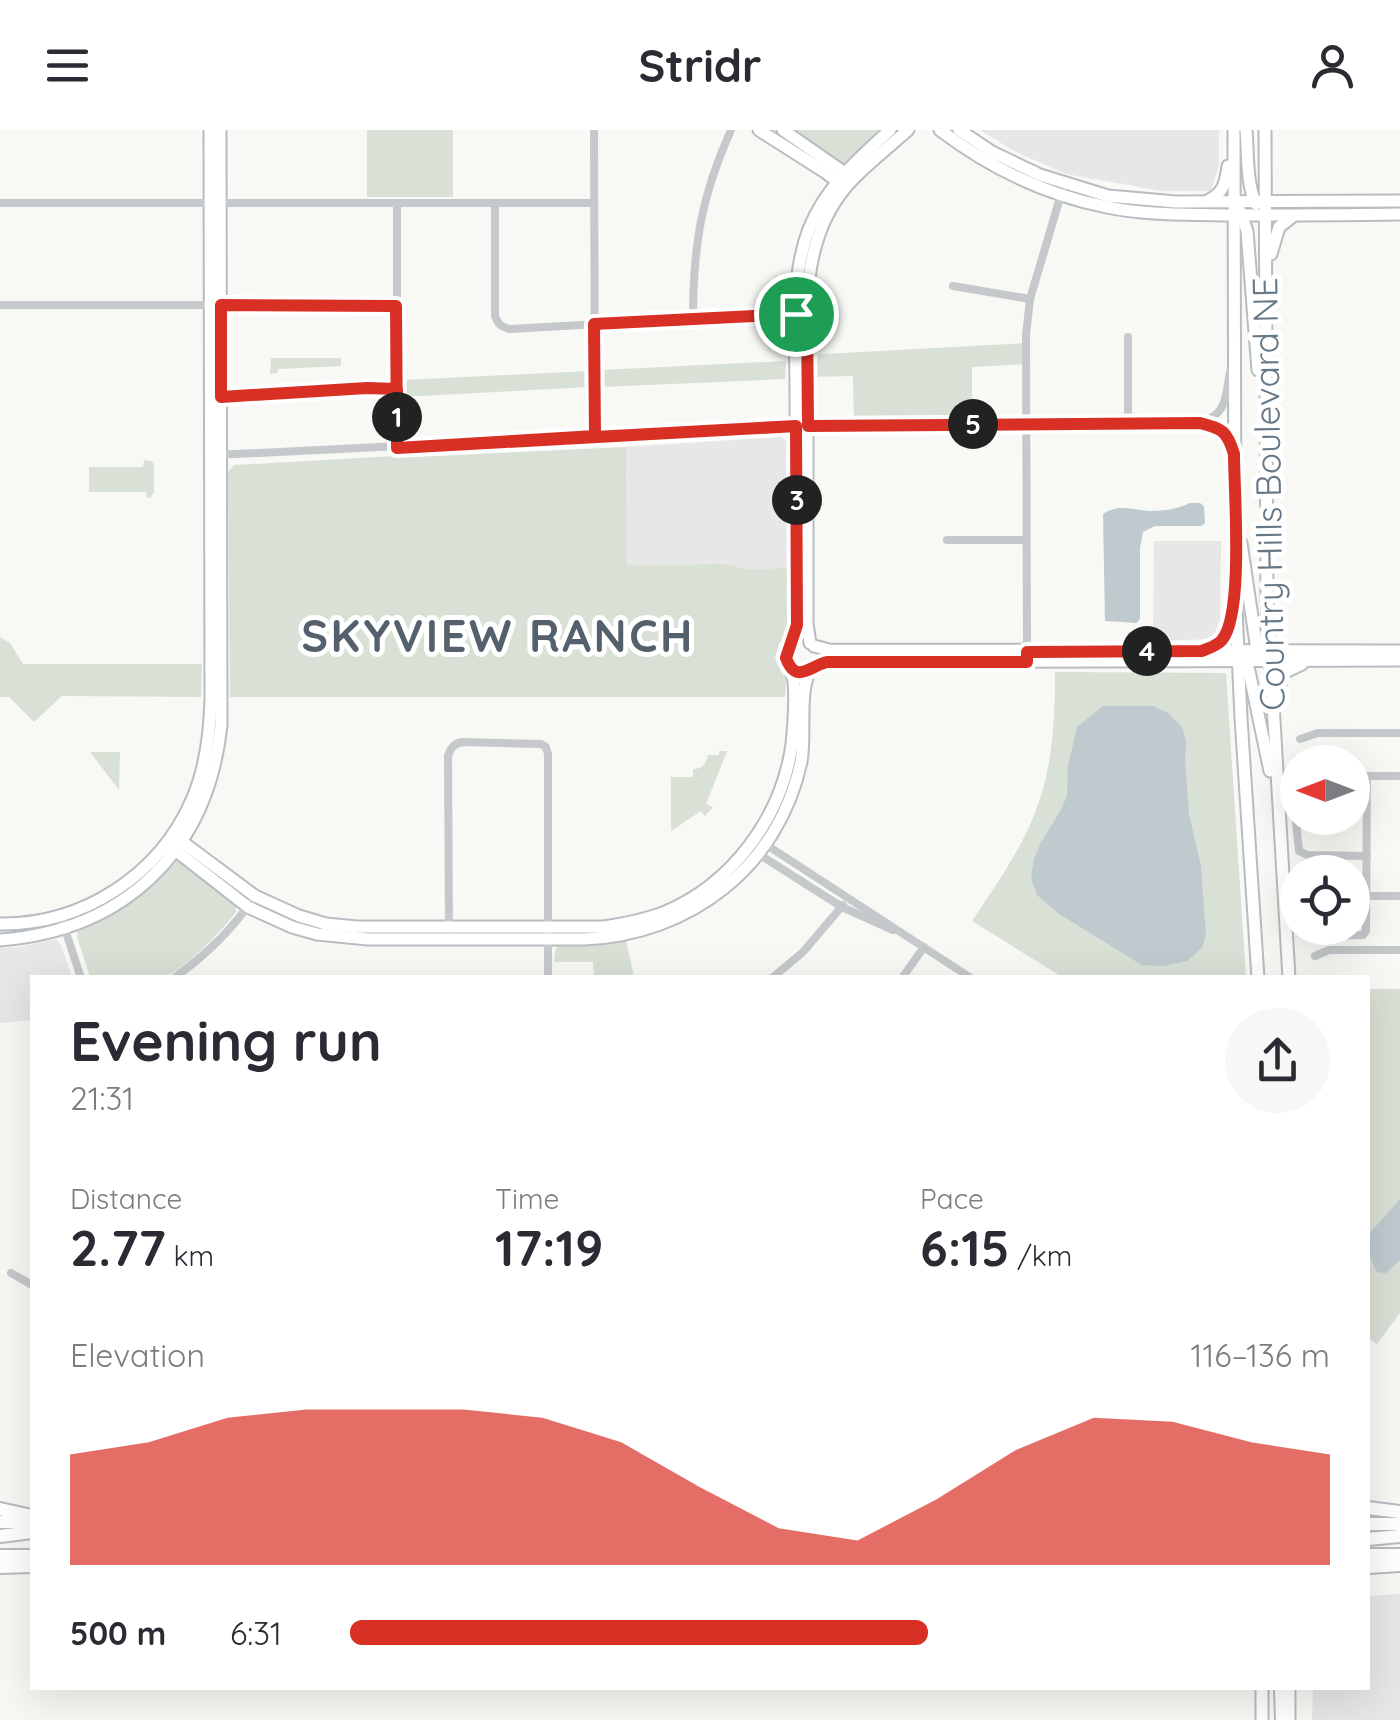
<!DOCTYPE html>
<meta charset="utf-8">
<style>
:root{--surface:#fff;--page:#f7f7f7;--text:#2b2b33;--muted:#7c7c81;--accent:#d93025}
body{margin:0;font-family:Quicksand,sans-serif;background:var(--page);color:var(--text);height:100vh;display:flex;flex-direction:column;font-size:38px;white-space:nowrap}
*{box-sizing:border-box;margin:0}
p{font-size:32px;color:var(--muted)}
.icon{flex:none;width:55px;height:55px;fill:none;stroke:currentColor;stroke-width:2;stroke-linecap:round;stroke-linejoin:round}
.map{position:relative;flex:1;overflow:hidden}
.sheet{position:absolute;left:30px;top:845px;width:1340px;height:715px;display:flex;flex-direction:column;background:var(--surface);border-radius:0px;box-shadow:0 10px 40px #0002}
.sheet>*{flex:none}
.needle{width:65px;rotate:270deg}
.fabs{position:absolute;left:1280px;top:615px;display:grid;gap:20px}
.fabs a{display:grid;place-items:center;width:90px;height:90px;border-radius:50%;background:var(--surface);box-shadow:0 10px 40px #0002;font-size:50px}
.pin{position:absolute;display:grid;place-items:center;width:85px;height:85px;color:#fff;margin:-42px;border:5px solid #fff;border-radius:50%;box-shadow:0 2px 10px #0007}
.km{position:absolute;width:50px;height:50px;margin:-25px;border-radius:50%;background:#222;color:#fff;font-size:28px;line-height:50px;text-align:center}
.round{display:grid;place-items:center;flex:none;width:105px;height:105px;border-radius:52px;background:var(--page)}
.overview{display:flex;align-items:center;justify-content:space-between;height:170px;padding:0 40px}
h1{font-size:55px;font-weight:700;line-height:75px}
.metrics{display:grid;grid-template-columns:repeat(3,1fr);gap:15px;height:170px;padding:10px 40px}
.metrics div{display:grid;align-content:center}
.metrics b{font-size:50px;font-weight:700}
.metrics small{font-size:28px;font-weight:400}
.metrics p{font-size:28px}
.chart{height:280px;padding:20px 40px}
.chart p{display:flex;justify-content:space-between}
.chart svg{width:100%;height:180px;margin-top:10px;fill:var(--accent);opacity:.7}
ul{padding:0 40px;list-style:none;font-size:32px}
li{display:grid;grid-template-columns:160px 120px 1fr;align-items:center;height:75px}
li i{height:25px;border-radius:12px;background:var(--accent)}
header{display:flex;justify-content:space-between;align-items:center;height:130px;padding:0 40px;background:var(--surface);font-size:45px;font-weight:700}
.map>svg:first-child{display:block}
</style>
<header><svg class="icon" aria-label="menu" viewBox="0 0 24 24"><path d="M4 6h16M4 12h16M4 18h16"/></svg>Stridr<svg class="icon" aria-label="person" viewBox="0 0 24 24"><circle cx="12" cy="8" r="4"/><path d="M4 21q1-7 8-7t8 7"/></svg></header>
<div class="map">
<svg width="1400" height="1590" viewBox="0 0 1400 1590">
<rect width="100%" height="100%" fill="#f8f8f5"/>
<!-- built -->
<g fill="#e6e7e6">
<path d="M980 0H1219V35L1211 61H1162L1066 44 1014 21Z"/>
<path d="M781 307 789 313V422L787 438 746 439 724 434 627 435 626 317Z"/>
<path d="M1154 411H1221L1220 489 1213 509 1153 511Z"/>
<path d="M56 809 61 815 72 847 32 848V890L0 893V818L19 817Z"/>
<path d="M1400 1464V1590H1312L1313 1558H1368V1466Z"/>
</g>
<!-- green -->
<g fill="#d9e0d6">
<rect x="367" y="0" width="86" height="67"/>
<path d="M791 0H884L848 32 842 33Z"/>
<path d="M1026 213V234L972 237V294L854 295 853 246 807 247V225Z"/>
<path d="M271 228H341V236L279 239 277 243 270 244Z"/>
<path d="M786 231 785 249 601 257V240Z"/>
<path d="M589 241V257L403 267 404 250Z"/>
<path d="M626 317 627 435 724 434 746 439 787 438 788 504 779 514 775 527 786 551 785 567H230L228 342 234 335 431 324 436 326Z"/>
<path d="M144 330 152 331 154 335V362L151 367 147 368 146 362H89V337H143Z"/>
<path d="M0 507 10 513 23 534H202L201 567 62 566 34 592 9 567H0Z"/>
<path d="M1055 542 1226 543 1246 847H1062L972 791C992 761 1014 730 1029 697 1052 648 1055 596 1055 542Z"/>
<path d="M719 621H727L706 674 713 677 705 686 701 681 671 701V647H693V639C703 639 706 633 708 625H719Z"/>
<path d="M90 622H120L119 660Z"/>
<path d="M180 730 235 773 236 782C223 799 183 842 163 847 152 851 105 847 90 847L77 807 78 799 170 733Z"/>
<path d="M626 810 634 847H594L593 832H554L555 822 558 814H593Z"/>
<path d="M1368 859H1400V1183L1377 1214 1368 1208Z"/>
</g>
<!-- water -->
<g fill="#bfcacf">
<path d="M1190 373H1200L1204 376 1205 393 1201 396H1155L1143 402 1140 418V489L1137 493 1105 491 1103 384C1119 373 1132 380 1150 381 1165 381 1177 379 1190 373Z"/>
<path d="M1103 576H1153L1168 583 1182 597 1186 611 1185 628 1189 684 1201 736 1206 806 1202 818 1187 831 1163 836 1142 835 1059 784 1037 765 1031 748 1034 729 1040 714 1062 678 1067 665 1068 636 1077 597Z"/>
<path d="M1400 1069V1130L1386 1143 1377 1142 1368 1123V1105Z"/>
</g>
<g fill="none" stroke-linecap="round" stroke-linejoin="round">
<defs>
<g id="secondary">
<path d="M759 0 825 42 843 56"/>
<path d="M783 0 849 46"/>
<path d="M940 0C989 37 1046 65 1107 77 1145 85 1184 84 1222 85 1282 85 1341 85 1400 84"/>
<path d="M959 0 992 22 1040 45 1108 66 1176 72 1400 71"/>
<path d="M1234 0 1235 456 1241 588 1258 848"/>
<path d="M1246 0C1248 23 1246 53 1256 74"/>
<path d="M1265 0 1267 470 1289 848"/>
<path d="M1209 70C1224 63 1226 51 1228 36"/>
<path d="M1240 81 1247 101 1258 240"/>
<path d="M1271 124 1279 97 1293 86"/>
<path d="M1241 413 1257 520 1262 526"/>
<path d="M810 513 807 494V183C807 134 818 83 855 47 872 30 891 15 908 0"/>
<path d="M814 516 829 520 1400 521"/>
<path d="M1205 520C1224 512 1229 500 1232 480"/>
<path d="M1244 528 1249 541 1270 641"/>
<path d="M814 536 833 532 1400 530"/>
<path d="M1277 567 1283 543 1302 534"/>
<path d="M173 705 255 766 299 786 326 794 357 797H604C624 794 644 790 663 783 732 755 782 687 792 614 794 594 796 572 794 552 793 543 784 533 786 523 788 514 795 506 797 495 797 416 796 337 796 258 796 207 790 149 809 99 826 57 857 30 890 0"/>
<path d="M170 716 248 777 292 797 317 804 368 809H585C691 804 778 737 801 632 806 604 798 564 810 540"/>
<path d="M0 794C82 795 159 746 192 670 206 638 210 604 211 570L210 0"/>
<path d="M0 810C126 800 208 720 221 595L220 0"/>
<path d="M1262 1558V1590"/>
<path d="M1289 1590V1558"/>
</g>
<g id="primary">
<path d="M1368 1378 1400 1382"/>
<path d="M0 1379 32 1386"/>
<path d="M0 1392H32"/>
<path d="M1368 1394H1400"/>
<path d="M0 1406 32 1402"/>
<path d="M1368 1409 1400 1406"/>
<path d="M1368 1425H1400"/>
<path d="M0 1426H32"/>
<path d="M0 1437 32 1436"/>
<path d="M1368 1437 1400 1435"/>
<path d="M1281 1558 1282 1590"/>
</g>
</defs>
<!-- secondary casing -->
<use href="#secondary" stroke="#b7bdc1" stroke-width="15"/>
<!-- primary casing -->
<use href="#primary" stroke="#b8bcc0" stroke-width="16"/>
<!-- street -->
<g stroke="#c5c9cc" stroke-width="8">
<path d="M594 0 595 306"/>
<path d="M0 73H594"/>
<path d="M397 73V318"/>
<path d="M495 74V186C498 194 501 197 510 199L797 183"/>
<path d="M953 156 1030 169"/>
<path d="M0 175H396"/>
<path d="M693 189C693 116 701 67 731 0"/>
<path d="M221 267 367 258 397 259"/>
<path d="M1200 293C1228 283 1225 268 1230 242"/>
<path d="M1128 294V207"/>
<path d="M216 325 808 296 1200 293 1223 301 1231 315"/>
<path d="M947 410H1026"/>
<path d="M1027 522 1026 205 1030 169 1062 61"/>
<path d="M1300 609 1318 603H1400"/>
<path d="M1352 646H1400"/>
<path d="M1298 688 1296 692 1299 721 1307 725 1367 726"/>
<path d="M760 714H765L971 848"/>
<path d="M757 723 842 777 893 800"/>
<path d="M1352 766H1400"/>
<path d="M61 787 81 848"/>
<path d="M1304 798 1306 804 1310 806 1363 805 1366 801 1367 646"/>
<path d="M449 799 448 626C451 618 453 614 462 612L541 614 546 617 548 624V848"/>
<path d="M1315 826 1329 820H1400"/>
<path d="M174 848C206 825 233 799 255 766"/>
<path d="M772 848 803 822 843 775"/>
<path d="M902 848 924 817"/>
<path d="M11 1143 32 1155"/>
</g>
<!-- secondary -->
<use href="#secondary" stroke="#fff" stroke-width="11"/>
<!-- primary -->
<use href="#primary" stroke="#fff" stroke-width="12"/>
</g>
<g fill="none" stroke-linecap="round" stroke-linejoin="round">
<defs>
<path id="route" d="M796 184 594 194 595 306 397 318 396 176 221 175V267L367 258 397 259V318L796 296 797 495 786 528C796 555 810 536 827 532H1027V522L1202 521C1209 518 1217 516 1222 510 1244 484 1234 361 1234 324 1227 301 1223 299 1200 293L808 296 807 183 796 184"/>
</defs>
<!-- route casing -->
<use href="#route" stroke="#fff" stroke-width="20"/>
<!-- route -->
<use href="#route" stroke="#d93025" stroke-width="12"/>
</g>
<g text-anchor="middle" stroke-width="10" stroke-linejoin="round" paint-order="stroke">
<!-- street labels -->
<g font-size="35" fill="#657887" stroke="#fff">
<text transform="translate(1269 364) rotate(-91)" y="12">Country Hills Boulevard NE</text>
</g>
<!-- district labels -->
<g font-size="45" font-weight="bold" letter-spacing="2.5" fill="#54616c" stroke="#fff">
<text x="498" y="522">SKYVIEW RANCH</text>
</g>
</g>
</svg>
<div class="fabs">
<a><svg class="needle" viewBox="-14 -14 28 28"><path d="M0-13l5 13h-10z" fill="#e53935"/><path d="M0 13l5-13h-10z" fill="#7c7c81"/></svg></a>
<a><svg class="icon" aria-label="locate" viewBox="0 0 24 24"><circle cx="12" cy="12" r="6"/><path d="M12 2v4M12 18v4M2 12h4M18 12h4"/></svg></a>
</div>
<div class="pin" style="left:796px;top:184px;background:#1e9e55"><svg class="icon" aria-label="arrive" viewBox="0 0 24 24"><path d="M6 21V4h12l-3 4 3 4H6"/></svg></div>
<b class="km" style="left:397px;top:287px">1</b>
<b class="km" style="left:797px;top:370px">3</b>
<b class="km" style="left:1147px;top:521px">4</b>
<b class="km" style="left:973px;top:294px">5</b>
<section class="sheet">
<div class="overview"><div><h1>Evening run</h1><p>21:31</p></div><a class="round"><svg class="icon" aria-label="share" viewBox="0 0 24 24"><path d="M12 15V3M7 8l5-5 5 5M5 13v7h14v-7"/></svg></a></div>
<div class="metrics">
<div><p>Distance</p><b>2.77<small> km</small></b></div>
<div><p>Time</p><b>17:19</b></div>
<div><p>Pace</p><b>6:15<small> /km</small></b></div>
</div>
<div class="chart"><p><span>Elevation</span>116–136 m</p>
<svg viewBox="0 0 160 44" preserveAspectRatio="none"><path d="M0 44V17L10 14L20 8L30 6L40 6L50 6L60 8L70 14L80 25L90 35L100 38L110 28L120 16L130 8L140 9L150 14L160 17V44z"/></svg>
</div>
<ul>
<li><b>500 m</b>6:31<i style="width:59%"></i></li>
</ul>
</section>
</div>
